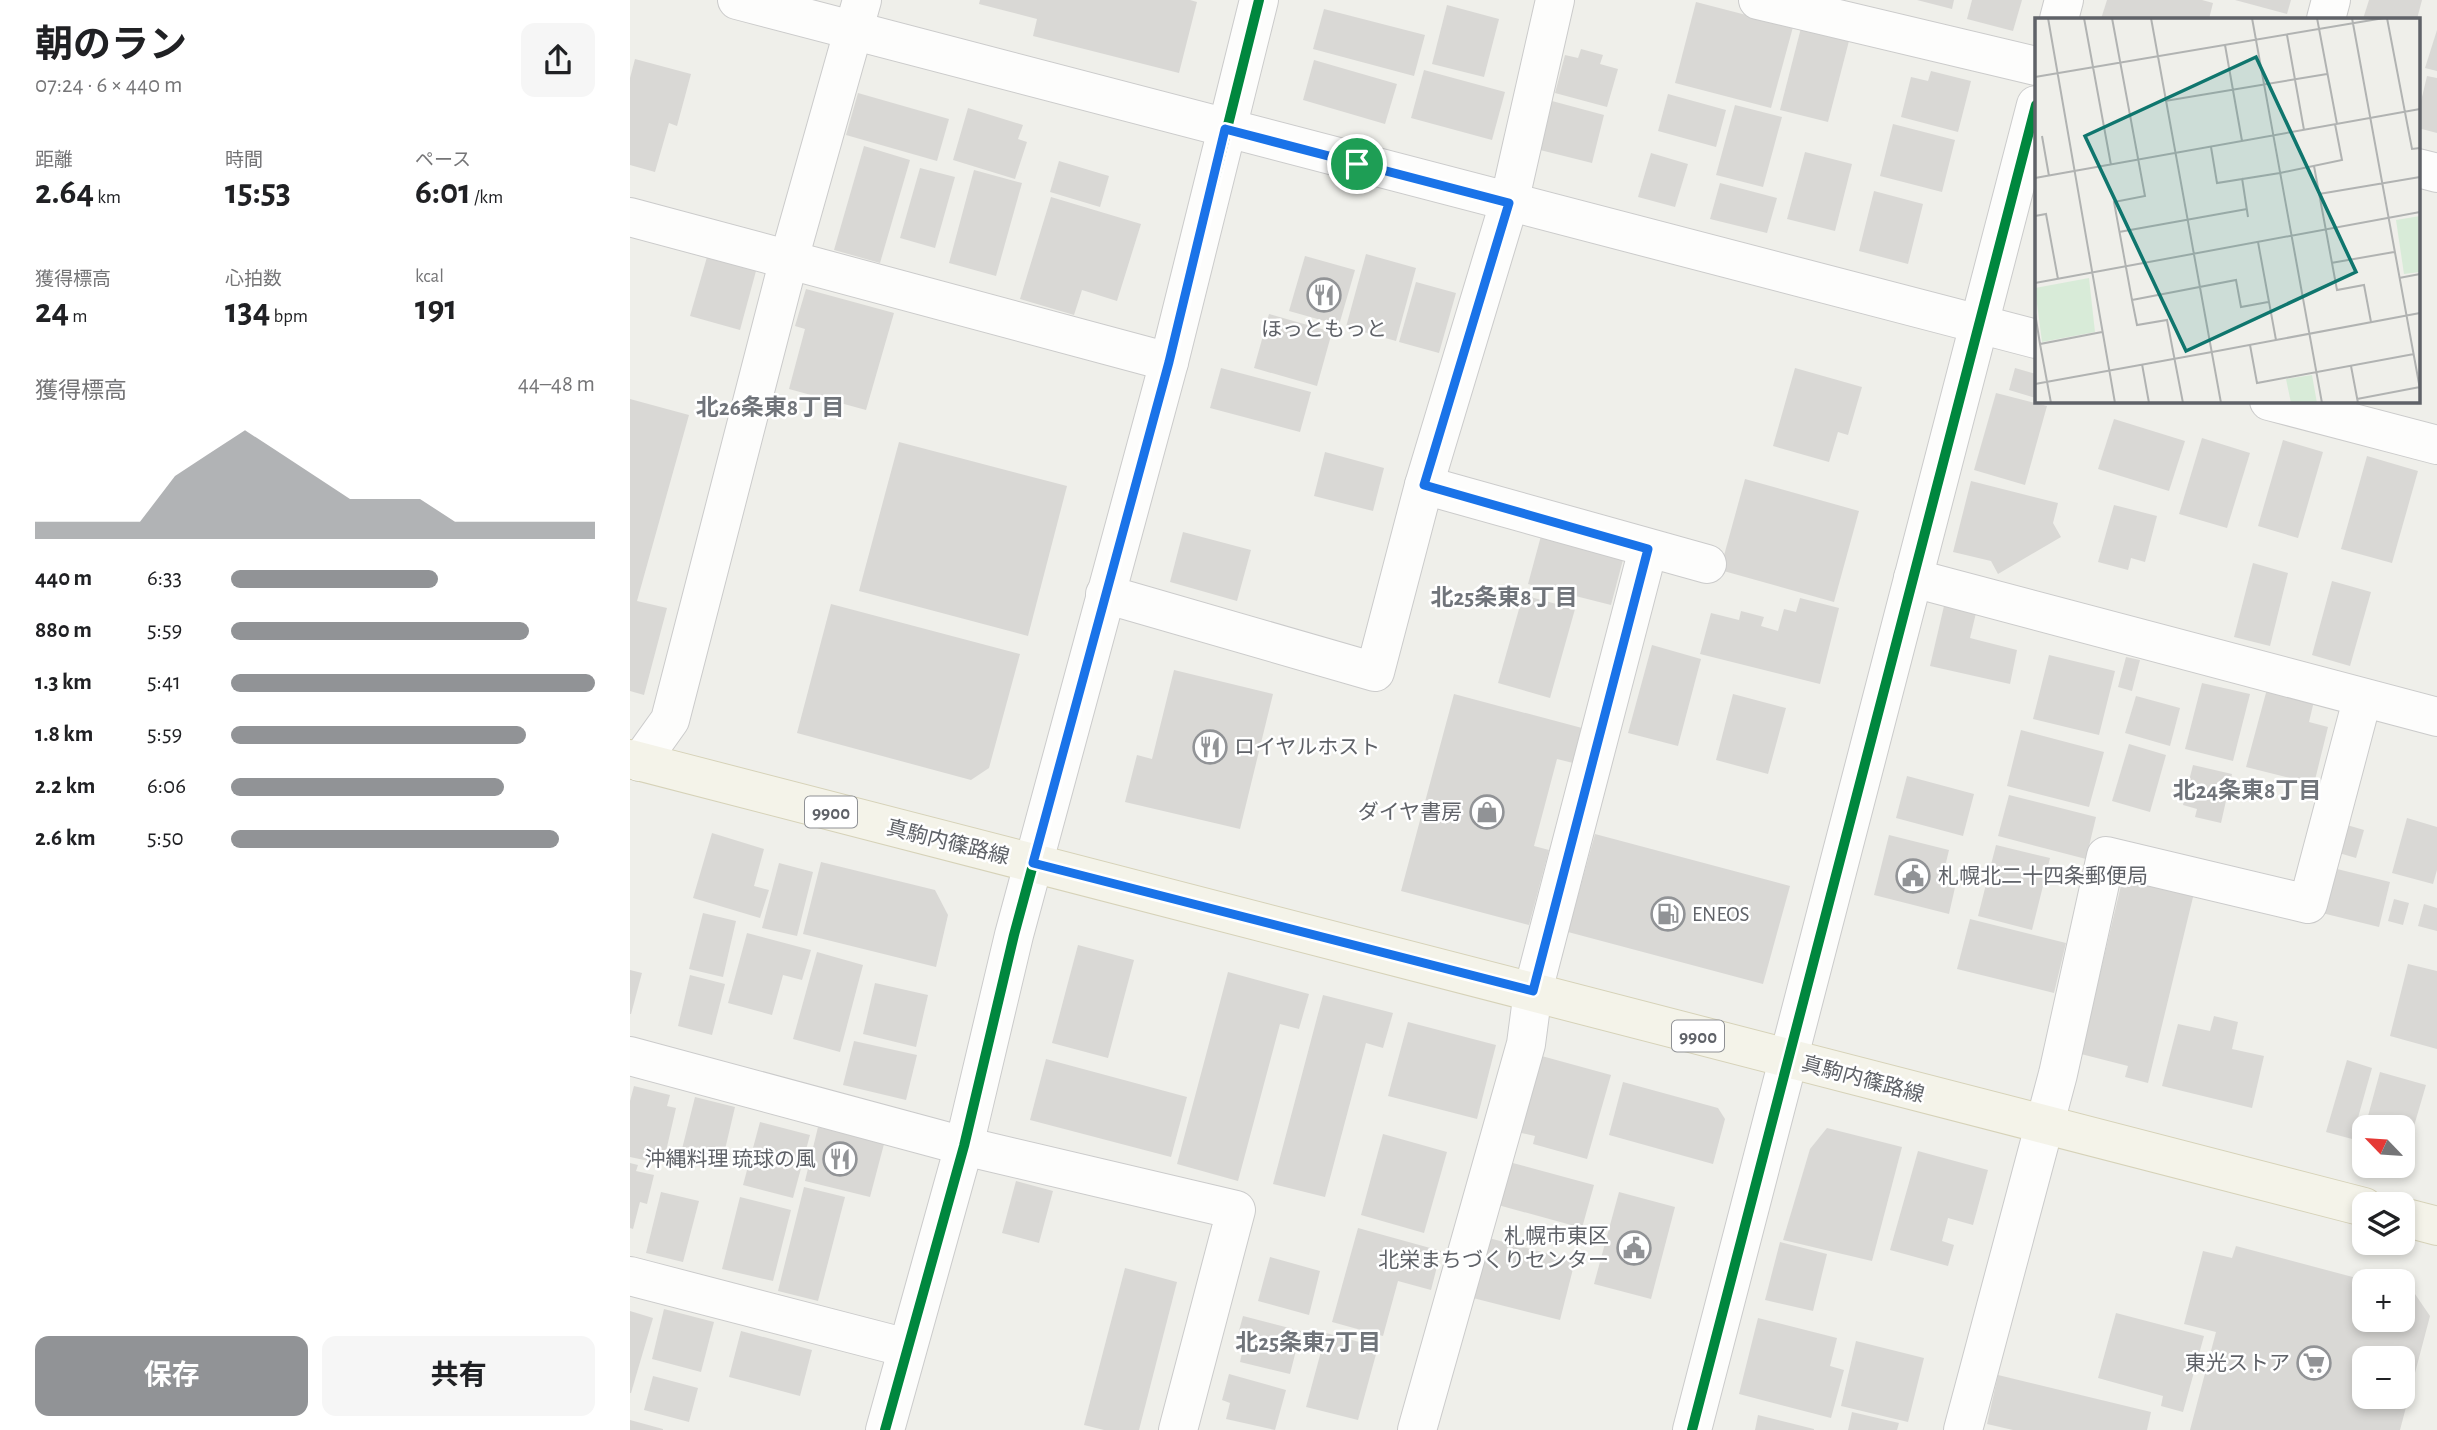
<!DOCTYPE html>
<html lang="ja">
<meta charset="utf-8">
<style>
:root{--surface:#fff;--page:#f6f6f6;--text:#202124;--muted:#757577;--accent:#919396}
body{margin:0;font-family:"Alegreya Sans","Noto Sans JP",sans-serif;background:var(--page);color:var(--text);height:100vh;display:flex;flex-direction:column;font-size:26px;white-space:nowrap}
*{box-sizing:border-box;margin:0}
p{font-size:23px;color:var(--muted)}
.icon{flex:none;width:38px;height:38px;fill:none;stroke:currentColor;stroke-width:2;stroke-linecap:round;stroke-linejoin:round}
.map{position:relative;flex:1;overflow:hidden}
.drawer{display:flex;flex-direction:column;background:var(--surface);width:630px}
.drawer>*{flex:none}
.needle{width:46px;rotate:295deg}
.fabs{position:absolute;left:1722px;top:1115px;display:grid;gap:14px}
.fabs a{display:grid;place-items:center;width:63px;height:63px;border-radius:14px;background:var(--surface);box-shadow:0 4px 10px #0003;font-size:35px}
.pin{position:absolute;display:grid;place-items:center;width:60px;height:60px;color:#fff;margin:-30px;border:4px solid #fff;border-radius:50%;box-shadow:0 2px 7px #0007}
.round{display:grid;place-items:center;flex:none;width:74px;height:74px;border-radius:14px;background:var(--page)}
.headline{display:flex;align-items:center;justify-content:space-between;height:119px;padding:0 35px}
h1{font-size:38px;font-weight:700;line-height:52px}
.figures{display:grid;grid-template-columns:repeat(3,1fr);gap:10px;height:119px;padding:7px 35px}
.figures div{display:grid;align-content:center}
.figures b{font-size:35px;font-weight:700}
.figures small{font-size:19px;font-weight:400}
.figures p{font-size:19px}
.chart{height:196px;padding:14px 35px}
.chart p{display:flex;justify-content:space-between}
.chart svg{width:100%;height:126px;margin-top:7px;fill:var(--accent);opacity:.7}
.action{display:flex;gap:14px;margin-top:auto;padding:14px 35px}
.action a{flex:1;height:80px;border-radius:14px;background:var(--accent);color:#fff;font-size:28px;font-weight:700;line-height:80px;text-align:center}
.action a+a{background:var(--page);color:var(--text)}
ul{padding:0 35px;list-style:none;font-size:23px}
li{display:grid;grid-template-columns:112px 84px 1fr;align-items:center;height:52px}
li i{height:18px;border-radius:9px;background:var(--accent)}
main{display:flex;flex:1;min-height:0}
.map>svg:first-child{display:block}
</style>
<main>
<section class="drawer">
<div class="headline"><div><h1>朝のラン</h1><p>07:24 · 6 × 440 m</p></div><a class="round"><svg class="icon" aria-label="share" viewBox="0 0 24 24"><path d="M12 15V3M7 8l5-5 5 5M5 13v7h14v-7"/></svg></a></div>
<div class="figures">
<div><p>距離</p><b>2.64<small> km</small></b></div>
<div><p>時間</p><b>15:53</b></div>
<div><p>ペース</p><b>6:01<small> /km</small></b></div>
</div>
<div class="figures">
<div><p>獲得標高</p><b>24<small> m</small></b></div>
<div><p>心拍数</p><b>134<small> bpm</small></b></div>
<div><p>kcal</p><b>191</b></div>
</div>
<div class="chart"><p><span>獲得標高</span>44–48 m</p>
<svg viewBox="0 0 160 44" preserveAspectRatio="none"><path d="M0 44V38L10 38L20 38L30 38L40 22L50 14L60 6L70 14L80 22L90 30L100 30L110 30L120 38L130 38L140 38L150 38L160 38V44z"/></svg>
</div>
<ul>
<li><b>440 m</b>6:33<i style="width:57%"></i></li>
<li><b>880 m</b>5:59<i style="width:82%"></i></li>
<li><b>1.3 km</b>5:41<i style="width:100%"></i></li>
<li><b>1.8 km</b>5:59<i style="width:81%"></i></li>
<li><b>2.2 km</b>6:06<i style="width:75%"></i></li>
<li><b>2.6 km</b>5:50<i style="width:90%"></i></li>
</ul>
<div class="action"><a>保存</a><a>共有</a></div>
</section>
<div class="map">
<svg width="1807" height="1430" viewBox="0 0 1807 1430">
<rect width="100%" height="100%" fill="#efefea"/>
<!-- building -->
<g fill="#d9d8d5" fill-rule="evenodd">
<path d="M350 0H560L567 2 549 73 403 36 407 19 349 4Z"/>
<path d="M1287 0H1324L1322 9Z"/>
<path d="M1342 0H1392L1383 31 1337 19Z"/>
<path d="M1477 0H1572L1583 3 1579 19H1471Z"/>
<path d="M1605 0H1661L1657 14Z"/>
<path d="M1739 0H1792L1787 19H1733Z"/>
<path d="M1066 2 1163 27 1141 108 1045 83Z"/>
<path d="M817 5 869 19 854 77 802 64Z"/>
<path d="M694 9 795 35 784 76 683 49Z"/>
<path d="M1172 24 1220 37 1198 122 1150 110Z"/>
<path d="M1807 30V71L1795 68Z"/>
<path d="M951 49 973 55 970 64 988 69 977 107 925 93 935 55 948 58Z"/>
<path d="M5 59 61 74 47 126 39 123 25 172 0 165V78Z"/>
<path d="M684 60 767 84 755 124 673 100Z"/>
<path d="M794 70 875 92 862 140 781 118Z"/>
<path d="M1301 71 1341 81 1328 132 1271 117 1281 77 1298 81Z"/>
<path d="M1797 76 1807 78V133L1788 128V114Z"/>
<path d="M228 93 319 119 307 161 216 135Z"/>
<path d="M1038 94 1096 110 1086 147 1028 131Z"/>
<path d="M922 101 974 115 962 163 910 150Z"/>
<path d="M1105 105 1152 117 1133 187 1086 175Z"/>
<path d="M338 108 393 125 388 139 397 142 385 179 323 160Z"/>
<path d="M1263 124 1325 140 1312 192 1250 176Z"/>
<path d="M234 146 280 160 250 263 204 250Z"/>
<path d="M1175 152 1222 164 1205 231 1157 219Z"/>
<path d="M1021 153 1058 164 1045 207 1008 197Z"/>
<path d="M429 161 479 176 470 207 420 192Z"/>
<path d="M290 168 325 177 305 248 270 238Z"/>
<path d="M344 170 392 183 366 276 319 263Z"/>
<path d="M1090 183 1147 198 1137 233 1080 219Z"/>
<path d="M1244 191 1293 204 1278 264 1229 251Z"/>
<path d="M421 197 511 224 487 301 452 290 444 315 390 299Z"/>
<path d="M736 254 786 268 766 341 716 327Z"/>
<path d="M675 256 725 270 709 325 659 311Z"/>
<path d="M77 257 126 271 110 330 60 316Z"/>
<path d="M786 282 826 293 809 353 769 342Z"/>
<path d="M176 289 264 313 236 410 159 389 175 329 165 326Z"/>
<path d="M639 314 702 332 687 386 624 368Z"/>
<path d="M591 368 681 392 670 432 580 408Z"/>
<path d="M1165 368 1232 387 1218 435 1208 432 1199 462 1143 446Z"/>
<path d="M1385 368 1406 374V398L1379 390Z"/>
<path d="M1366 393 1417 406 1395 485 1344 470Z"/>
<path d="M0 399 59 415 7 601 37 608 14 695 0 691Z"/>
<path d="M1484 419 1555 441 1539 491 1468 469Z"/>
<path d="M1572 438 1620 453 1597 528 1549 514Z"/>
<path d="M1653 440 1693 452 1668 538 1628 526Z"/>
<path d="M269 442 437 486 398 636 229 591Z"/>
<path d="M695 452 754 468 743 511 684 496Z"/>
<path d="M1737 456 1788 471 1762 563 1711 549Z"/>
<path d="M1115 479 1229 511 1204 602 1090 570Z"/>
<path d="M1341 481 1428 503 1423 523 1431 537 1368 574 1361 561 1323 552Z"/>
<path d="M1484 505 1527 516 1515 562 1501 558 1498 570 1468 562Z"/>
<path d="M553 532 621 550 607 601 540 582Z"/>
<path d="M911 536 994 556 981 605 898 584Z"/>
<path d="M1623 563 1658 573 1640 646 1604 637Z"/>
<path d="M1702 581 1741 592 1720 666 1682 655Z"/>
<path d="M893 595 945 609 920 698 868 683Z"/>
<path d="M1170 598 1209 608 1190 684 1070 654 1081 613 1109 620 1111 611 1134 617 1131 626 1148 631 1154 609 1166 612Z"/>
<path d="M201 604 390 654 359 768 341 780 167 733Z"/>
<path d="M1314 606 1346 613 1340 638 1387 650 1380 684 1300 666Z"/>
<path d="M1022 645 1071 659 1048 746 998 733Z"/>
<path d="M1419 655 1485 671 1469 735 1403 719Z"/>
<path d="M1496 657 1510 660 1502 691 1488 687Z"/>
<path d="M544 670 643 694 610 829 495 802 507 755 522 759Z"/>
<path d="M1572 683 1620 694 1603 761 1555 749Z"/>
<path d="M1637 689 1684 701 1679 722 1698 727 1684 784 1616 767Z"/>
<path d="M824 694 952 728 943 763 927 759 904 846 919 850 899 925 771 891Z"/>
<path d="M1103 694 1156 708 1138 774 1086 760Z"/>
<path d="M1506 696 1550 708 1540 746 1495 733Z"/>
<path d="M1391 730 1474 752 1459 807 1377 786Z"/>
<path d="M1499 744 1536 755 1520 812 1482 801Z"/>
<path d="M1563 765 1602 774 1591 823 1565 817 1567 809 1553 805Z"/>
<path d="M1277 776 1344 794 1333 836 1266 818Z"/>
<path d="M1379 795 1466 817 1456 859 1368 836Z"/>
<path d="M1777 818 1807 827V870L1803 884 1762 873Z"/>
<path d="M1717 825 1734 830 1726 858 1709 853Z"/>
<path d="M82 833 134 849 124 886 139 890 130 918 63 898Z"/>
<path d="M965 834 1160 886 1133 984 938 932Z"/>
<path d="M1259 835 1319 850 1312 879 1326 883 1319 914 1244 895Z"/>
<path d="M1366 845 1420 858 1402 930 1348 916Z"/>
<path d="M191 862 305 890 318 915 306 967 173 934Z"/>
<path d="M149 863 183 872 167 936 132 928Z"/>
<path d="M1703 868 1760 882 1749 927 1692 913Z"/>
<path d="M1493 877 1564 893 1518 1083 1495 1077 1498 1066 1451 1054Z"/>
<path d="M1764 899 1779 903 1773 925 1758 921Z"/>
<path d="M1794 904 1807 908V931L1788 926Z"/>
<path d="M73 913 106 921 93 977 59 969Z"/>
<path d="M1340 919 1436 943 1424 993 1327 969Z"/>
<path d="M117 933 181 950 172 980 153 975 142 1015 98 1003Z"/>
<path d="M448 945 504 960 478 1058 422 1043Z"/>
<path d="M187 952 233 965 210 1052 163 1039Z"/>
<path d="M1778 964 1807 971V1049L1760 1036Z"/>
<path d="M0 970 12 973 1 1014H0Z"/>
<path d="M598 972 679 994 669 1029 650 1024 608 1181 547 1164Z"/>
<path d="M60 975 95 984 82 1035 48 1026Z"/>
<path d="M245 983 298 995 286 1047 233 1034Z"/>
<path d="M693 995 763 1013 753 1048 736 1043 695 1197 643 1184Z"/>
<path d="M1584 1016 1608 1022 1602 1049 1634 1056 1622 1108 1532 1086 1548 1024 1580 1031Z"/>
<path d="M778 1022 866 1045 847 1119 758 1096Z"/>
<path d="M224 1041 287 1055 276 1100 213 1085Z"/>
<path d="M908 1055 981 1075 957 1159 903 1144 905 1136 887 1132Z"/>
<path d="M416 1059 557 1097 541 1157 400 1120Z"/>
<path d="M1717 1060 1742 1068 1722 1139 1696 1132Z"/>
<path d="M1750 1072 1796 1085 1777 1150 1773 1149V1127H1735Z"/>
<path d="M993 1082 1088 1108 1095 1119 1083 1164 979 1135Z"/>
<path d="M4 1086 40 1095 37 1106 46 1108 33 1164 0 1157V1101Z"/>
<path d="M65 1097 105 1107 93 1158 52 1149Z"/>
<path d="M130 1122 180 1135 163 1198 113 1185Z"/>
<path d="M188 1127 254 1144 240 1197 175 1181Z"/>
<path d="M1197 1128 1272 1147 1242 1261 1153 1240 1180 1149Z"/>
<path d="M753 1134 817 1152 794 1233 731 1215Z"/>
<path d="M1288 1151 1358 1170 1343 1225 1318 1218 1312 1241 1324 1245 1318 1266 1260 1250Z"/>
<path d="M879 1162 964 1185 952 1228 868 1205Z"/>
<path d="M0 1163 8 1165 6 1171 24 1175 17 1204 10 1202 3 1229 0 1228Z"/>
<path d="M386 1181 423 1191 409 1243 372 1233Z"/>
<path d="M174 1187 215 1197 188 1301 148 1291Z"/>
<path d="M31 1192 69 1201 53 1262 16 1253Z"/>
<path d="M989 1192 1045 1207 1021 1299 964 1284Z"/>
<path d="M110 1197 161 1210 143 1281 92 1269Z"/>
<path d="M728 1228 811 1251 801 1290 768 1281 753 1336 702 1322Z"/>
<path d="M859 1238 945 1261 930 1320 843 1298Z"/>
<path d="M1150 1242 1197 1254 1183 1311 1135 1300Z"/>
<path d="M1606 1246 1734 1280V1320H1773V1290L1785 1294 1800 1316 1770 1430H1560L1586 1332 1554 1324 1573 1251 1602 1258ZM1734 1358H1773V1396H1734Z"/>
<path d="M640 1257 690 1271 679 1315 628 1301Z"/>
<path d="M495 1268 547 1282 509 1430H474L454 1425Z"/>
<path d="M34 1309 84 1322 71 1372 22 1359Z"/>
<path d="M0 1311 23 1318 1 1393H0Z"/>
<path d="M1486 1313 1574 1336 1553 1412 1531 1406 1533 1396 1468 1378Z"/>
<path d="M613 1316 671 1331 660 1374 610 1362 615 1340 607 1338Z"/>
<path d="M1128 1318 1207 1338 1200 1366 1214 1370 1201 1418 1109 1394Z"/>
<path d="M111 1331 182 1350 170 1396 99 1377Z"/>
<path d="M696 1333 748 1347 728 1420 676 1407Z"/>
<path d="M1226 1341 1294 1358 1278 1422 1211 1406Z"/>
<path d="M599 1374 656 1390 645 1430 596 1419 600 1403 592 1400Z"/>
<path d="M1368 1375 1521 1412 1517 1430H1383L1357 1424Z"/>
<path d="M23 1376 68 1388 59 1422 14 1410Z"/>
<path d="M1222 1412 1269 1423 1267 1430H1218Z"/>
<path d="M1128 1415 1184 1429V1430H1125Z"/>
<path d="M0 1420 33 1429V1430H0Z"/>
</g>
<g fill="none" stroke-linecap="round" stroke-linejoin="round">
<defs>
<g id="minor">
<path d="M107 0 1406 339"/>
<path d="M1128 0 1406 66"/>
<path d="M1429 19 1434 0"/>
<path d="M1696 19 1701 0"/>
<path d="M1788 168 1807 173"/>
<path d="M0 217 539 362"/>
<path d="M1639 401 1807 445"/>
<path d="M794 485 1077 564"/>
<path d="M1283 578 1807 717"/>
<path d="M475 594 745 672 794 485 879 203 925 0"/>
<path d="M10 762 40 720 159 259 232 0"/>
<path d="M0 1056 334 1146 606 1210 548 1430"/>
<path d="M0 1276 277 1348"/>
<path d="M787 1430 896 1044 903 991 1018 549"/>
<path d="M1062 1430 1406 105"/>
<path d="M1333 1430 1428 1074 1476 856 1678 904 1732 700"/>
</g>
<path id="tertiary" d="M255 1430 334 1146 384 935 539 362 629 0"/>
<g id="primary">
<path d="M0 759 1734 1207"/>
<path d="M1773 1217 1807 1226"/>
</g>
</defs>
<!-- minor casing -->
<use href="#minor" stroke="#cbcbcb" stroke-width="40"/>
<!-- tertiary casing -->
<use href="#tertiary" stroke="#cbcbcb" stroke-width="40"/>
<!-- primary casing -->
<use href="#primary" stroke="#d6d2b8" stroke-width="40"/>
<!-- minor -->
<use href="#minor" stroke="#fdfdfc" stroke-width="38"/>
<!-- tertiary -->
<use href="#tertiary" stroke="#fdfdfc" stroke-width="38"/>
<!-- primary -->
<use href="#primary" stroke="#f4f3e9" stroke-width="38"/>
<defs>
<g id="cycleway">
<path d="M255 1430 334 1146 384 935 539 362 629 0"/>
<path d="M1062 1430 1406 105"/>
</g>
</defs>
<!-- cycleway casing -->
<use href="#cycleway" stroke="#fff" stroke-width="15"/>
<!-- cycleway -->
<use href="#cycleway" stroke="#00873e" stroke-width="10"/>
</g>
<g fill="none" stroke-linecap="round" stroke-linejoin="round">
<defs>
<path id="route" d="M595 129 879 203 794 485 1018 549 903 991 403 863 539 362Z"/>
</defs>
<!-- route casing -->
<use href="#route" stroke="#fff" stroke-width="14"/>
<!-- route -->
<use href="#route" stroke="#1a73e8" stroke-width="9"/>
</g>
<!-- icons -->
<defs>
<symbol id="restaurant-ring" viewBox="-11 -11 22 22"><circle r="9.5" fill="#fff" stroke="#919396" stroke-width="1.5"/><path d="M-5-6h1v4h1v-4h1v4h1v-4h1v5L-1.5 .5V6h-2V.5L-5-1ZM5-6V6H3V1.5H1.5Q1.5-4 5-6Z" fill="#919396"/></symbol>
<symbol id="shop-ring" viewBox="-11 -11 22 22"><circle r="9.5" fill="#fff" stroke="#919396" stroke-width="1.5"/><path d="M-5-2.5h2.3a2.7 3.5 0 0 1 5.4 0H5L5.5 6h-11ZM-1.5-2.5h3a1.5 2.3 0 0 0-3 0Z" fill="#919396"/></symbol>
<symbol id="civic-ring" viewBox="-11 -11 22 22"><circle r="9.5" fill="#fff" stroke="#919396" stroke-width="1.5"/><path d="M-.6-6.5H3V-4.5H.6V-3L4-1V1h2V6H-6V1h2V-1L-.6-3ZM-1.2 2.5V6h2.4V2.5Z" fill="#919396"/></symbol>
<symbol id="fuel-ring" viewBox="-11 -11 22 22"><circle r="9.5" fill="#fff" stroke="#919396" stroke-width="1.5"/><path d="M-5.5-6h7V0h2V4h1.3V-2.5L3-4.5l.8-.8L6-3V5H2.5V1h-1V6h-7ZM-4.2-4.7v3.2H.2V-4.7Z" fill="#919396"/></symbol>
<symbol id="supermarket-ring" viewBox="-11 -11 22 22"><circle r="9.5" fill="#fff" stroke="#919396" stroke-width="1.5"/><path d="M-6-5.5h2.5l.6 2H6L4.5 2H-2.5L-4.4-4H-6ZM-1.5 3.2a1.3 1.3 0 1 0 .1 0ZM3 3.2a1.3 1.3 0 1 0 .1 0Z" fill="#919396"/></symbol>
</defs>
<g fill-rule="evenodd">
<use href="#restaurant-ring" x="675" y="276" width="38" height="38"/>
<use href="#restaurant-ring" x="561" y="728" width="38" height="38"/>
<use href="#shop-ring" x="838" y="793" width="38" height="38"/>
<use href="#civic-ring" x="1264" y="857" width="38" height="38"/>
<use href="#fuel-ring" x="1019" y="895" width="38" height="38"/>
<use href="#restaurant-ring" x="191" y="1140" width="38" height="38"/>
<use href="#civic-ring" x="985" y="1229" width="38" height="38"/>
<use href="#supermarket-ring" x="1665" y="1344" width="38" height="38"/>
</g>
<g text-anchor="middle" stroke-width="5" stroke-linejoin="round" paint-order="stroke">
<!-- shield labels -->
<g fill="#fff" stroke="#8f9195" stroke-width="2">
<rect x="175" y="796.5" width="52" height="31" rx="5"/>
<rect x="1042" y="1020.5" width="52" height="31" rx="5"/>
</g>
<g font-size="19" font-weight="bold" fill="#5f6268">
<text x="201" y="819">9900</text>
<text x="1068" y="1043">9900</text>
</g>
<!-- poi labels -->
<g font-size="21" fill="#5f6268" stroke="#fff" text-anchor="end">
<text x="694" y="336" text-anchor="middle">ほっともっと</text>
<text x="604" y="754" text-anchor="start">ロイヤルホスト</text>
<text x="832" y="819">ダイヤ書房</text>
<text x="1308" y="883" text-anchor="start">札幌北二十四条郵便局</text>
<text x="1062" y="921" text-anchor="start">ENEOS</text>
<text x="186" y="1166">沖縄料理 琉球の風</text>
<text x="979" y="1243">札幌市東区<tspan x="979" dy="24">北栄まちづくりセンター</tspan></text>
<text x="1660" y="1370">東光ストア</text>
</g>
<!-- street labels -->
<g font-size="21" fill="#5f6268" stroke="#fff">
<text transform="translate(318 842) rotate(14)" y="7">真駒内篠路線</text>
<text transform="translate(1233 1079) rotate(15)" y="7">真駒内篠路線</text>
</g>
<!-- neighbourhood labels -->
<g font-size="23" font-weight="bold" fill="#70747a" stroke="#fff">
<text x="140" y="415">北26条東8丁目</text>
<text x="874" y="605">北25条東8丁目</text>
<text x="1617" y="798">北24条東8丁目</text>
<text x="678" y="1350">北25条東7丁目</text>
</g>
</g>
<!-- overview -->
<g transform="translate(1405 18)">
<rect width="385" height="385" fill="#efefea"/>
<path d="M385 198V254L369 256 361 202ZM54 260 60 314 7 324 0 270ZM277 357 282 385H256L251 361Z" fill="#d8ebd8"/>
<path fill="none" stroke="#b1b3b2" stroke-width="2" d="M13 0 80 385M49 0 76 147M77 0 110 178 79 184 97 282 102 307 132 302 148 385M116 0 186 385M217 0 287 385M282 0 302 106M317 0 385 371M352 0 377 131 385 130M252 17 269 112M190 27 207 123M0 59 349 0M130 83 292 56M7 118 14 158M176 129 182 165 245 155 307 142 300 106M279 148 302 272 329 267 336 304M0 160 385 91M207 160 213 199M284 176 385 159M0 198 11 196 23 261M84 214 212 191M223 224 241 322M296 245 359 234M364 260 385 256M0 265 385 194M97 282 201 262 206 289 233 284M0 295 5 326 67 314M5 326 16 385M215 327 222 365 379 336M177 334 385 295M107 346 114 385M316 348 323 385M0 366 177 334M322 381 385 369"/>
<path fill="#0f766e" fill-opacity="0.15" stroke="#0f766e" stroke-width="3.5" d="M221 39 321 254 151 333 50 118Z"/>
<rect width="385" height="385" fill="none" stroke="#5f6268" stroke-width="3.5"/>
</g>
</svg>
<div class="fabs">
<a><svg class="needle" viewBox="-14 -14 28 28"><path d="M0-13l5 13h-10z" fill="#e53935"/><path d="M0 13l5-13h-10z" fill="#757577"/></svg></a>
<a><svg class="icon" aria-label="layers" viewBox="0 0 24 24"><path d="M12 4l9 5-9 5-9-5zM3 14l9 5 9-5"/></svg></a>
<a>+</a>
<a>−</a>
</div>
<div class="pin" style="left:727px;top:164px;background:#1e9e55"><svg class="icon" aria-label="arrive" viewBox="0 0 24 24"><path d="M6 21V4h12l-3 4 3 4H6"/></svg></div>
</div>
</main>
